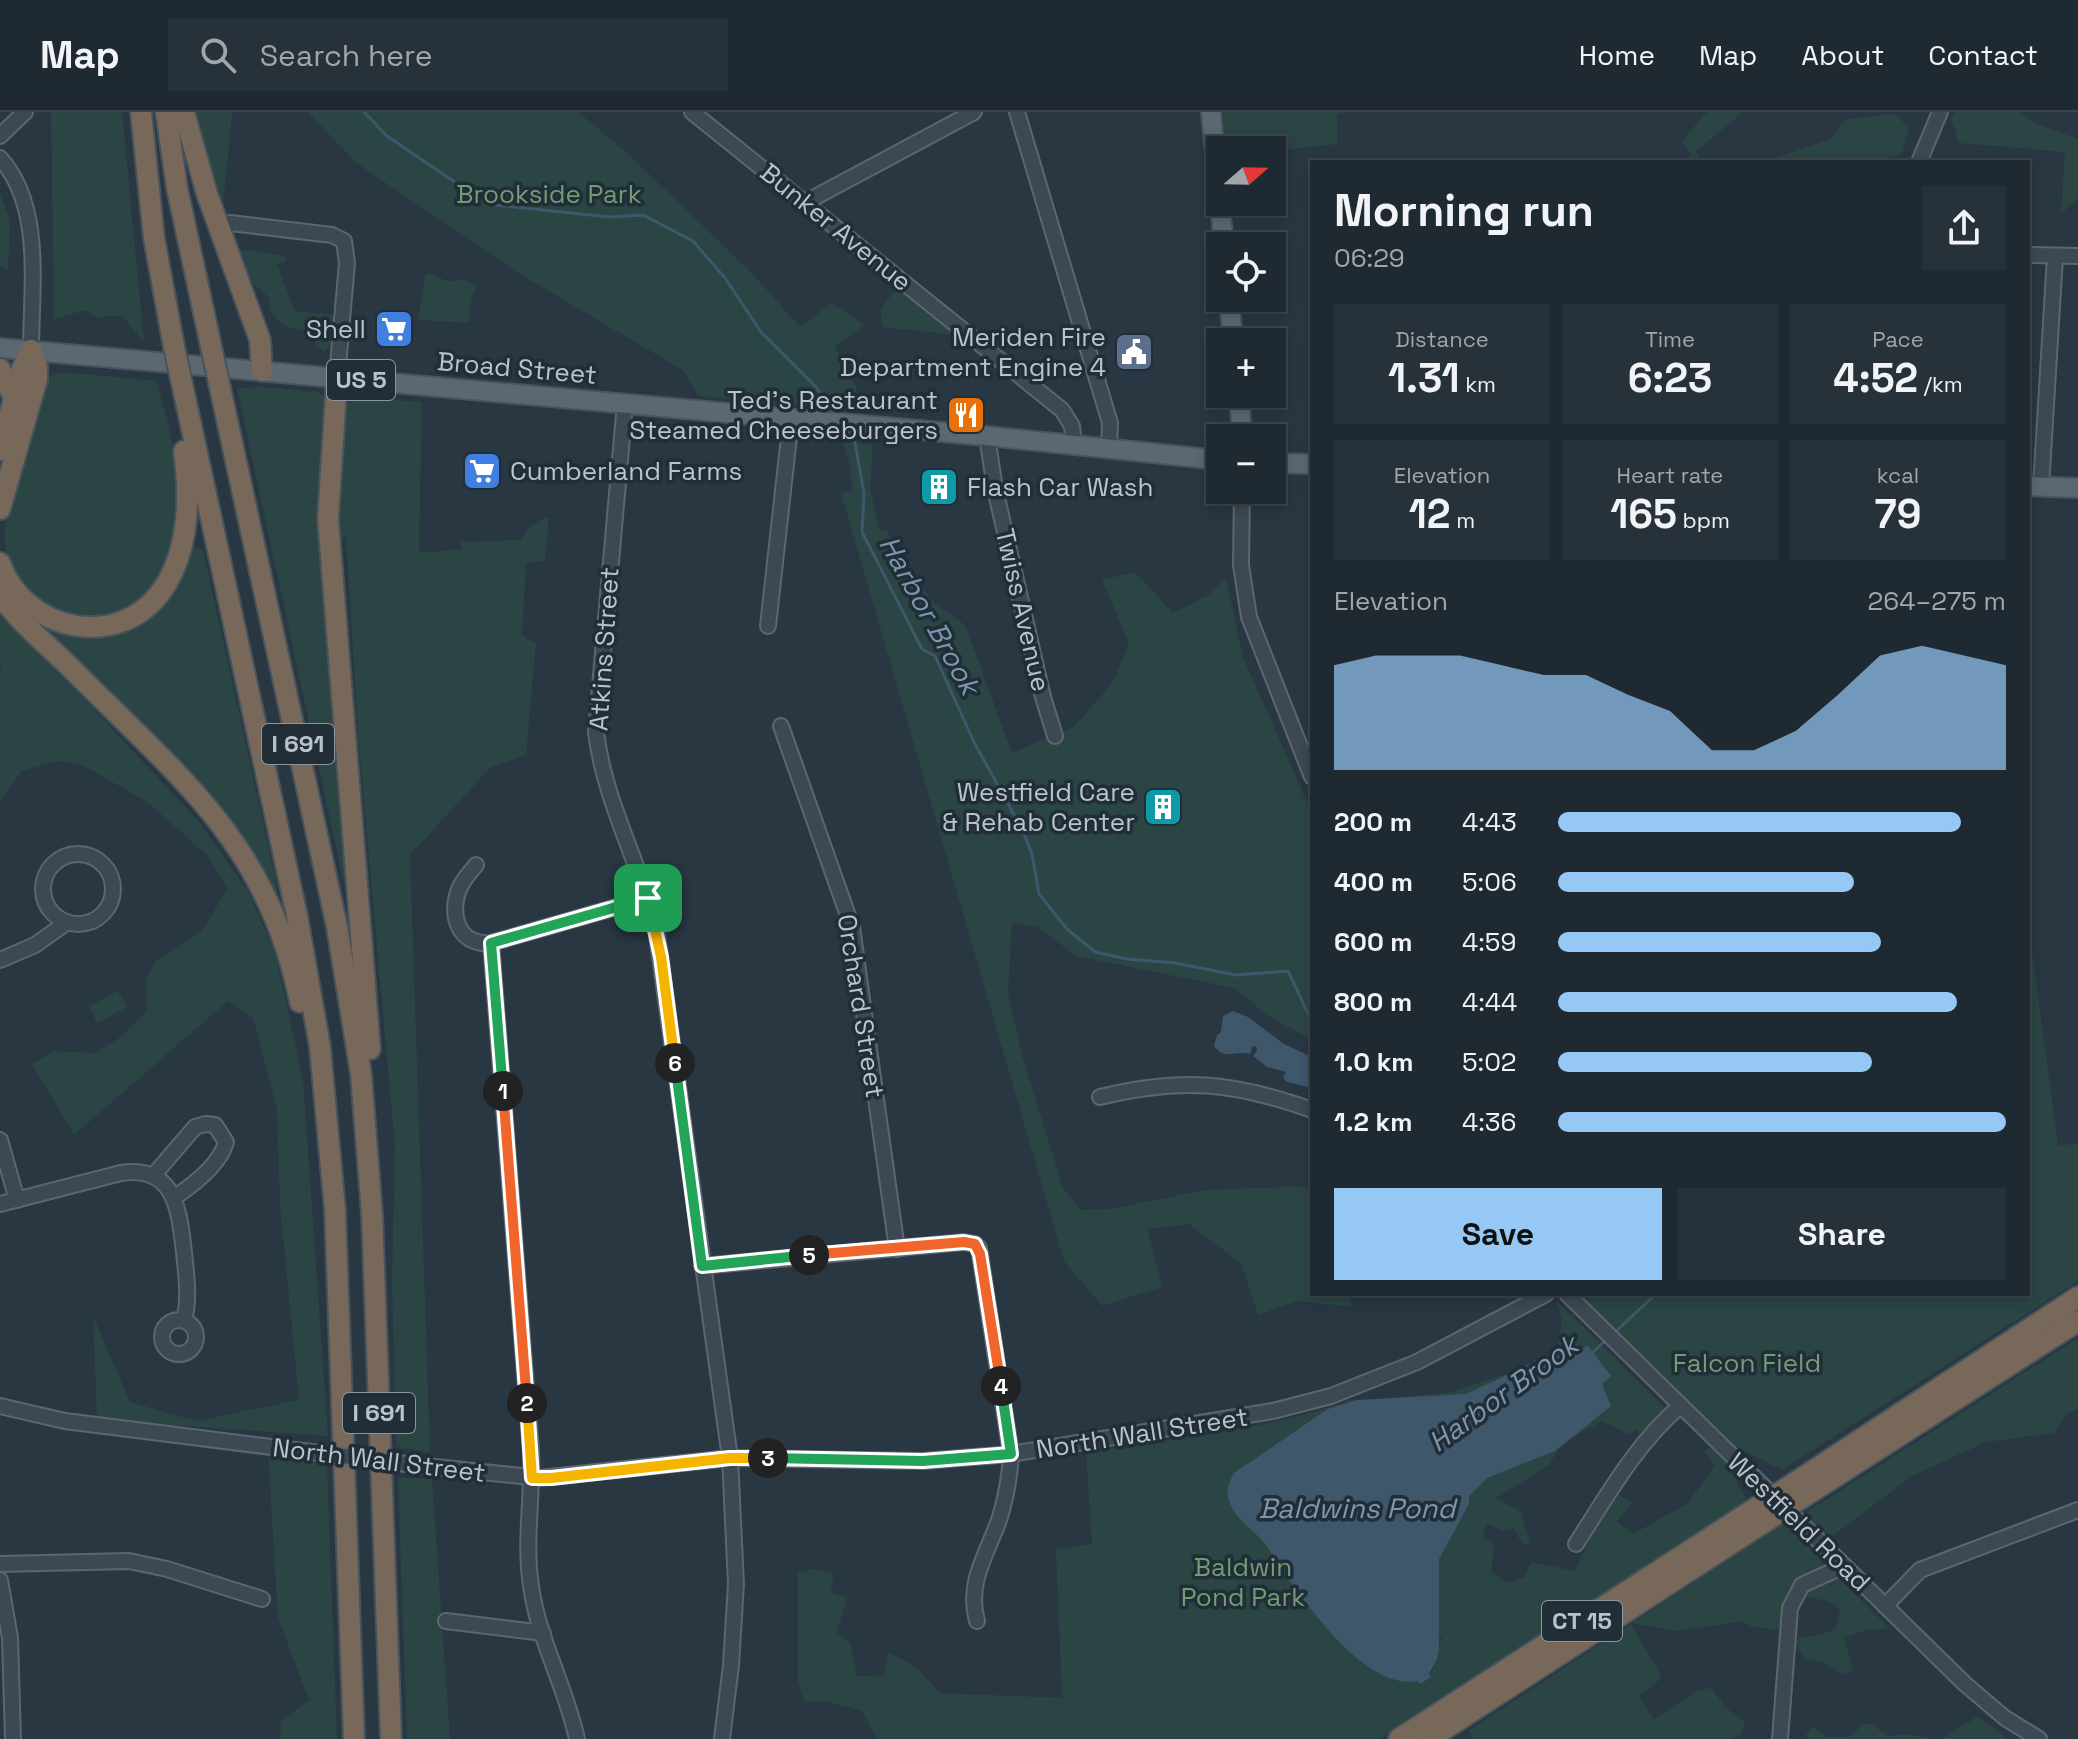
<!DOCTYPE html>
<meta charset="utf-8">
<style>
:root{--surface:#1e2932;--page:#26313a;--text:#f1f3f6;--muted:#a1a6ac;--line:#3c454d;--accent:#96c8f5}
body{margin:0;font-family:"Space Grotesk",sans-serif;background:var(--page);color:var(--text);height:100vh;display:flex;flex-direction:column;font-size:30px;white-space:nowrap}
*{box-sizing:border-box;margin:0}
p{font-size:26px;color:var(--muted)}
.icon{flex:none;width:44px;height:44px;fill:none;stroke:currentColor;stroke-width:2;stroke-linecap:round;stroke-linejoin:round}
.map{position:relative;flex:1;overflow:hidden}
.side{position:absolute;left:1310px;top:48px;width:720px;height:1136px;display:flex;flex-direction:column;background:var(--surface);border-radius:0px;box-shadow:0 4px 12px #0003,0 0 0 2px var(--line)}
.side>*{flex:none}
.needle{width:52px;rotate:70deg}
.controls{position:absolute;left:1206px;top:24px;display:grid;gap:16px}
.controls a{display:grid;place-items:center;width:80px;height:80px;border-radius:0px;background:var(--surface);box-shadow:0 4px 12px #0003,0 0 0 2px var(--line);font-size:40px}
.pin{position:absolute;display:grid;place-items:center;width:68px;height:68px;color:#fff;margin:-34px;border-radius:16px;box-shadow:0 4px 12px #0006}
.km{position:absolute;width:40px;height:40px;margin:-20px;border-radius:50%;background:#222;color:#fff;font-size:22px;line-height:40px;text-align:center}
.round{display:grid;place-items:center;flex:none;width:84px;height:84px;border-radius:0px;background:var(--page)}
.headline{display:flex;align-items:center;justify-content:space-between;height:136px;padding:0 24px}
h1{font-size:44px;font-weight:700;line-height:60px}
.figures{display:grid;grid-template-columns:repeat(3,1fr);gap:12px;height:136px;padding:8px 24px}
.figures div{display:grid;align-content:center;border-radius:0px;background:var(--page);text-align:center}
.figures b{font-size:40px;font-weight:700}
.figures small{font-size:22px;font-weight:400}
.figures p{font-size:22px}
.chart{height:224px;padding:16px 24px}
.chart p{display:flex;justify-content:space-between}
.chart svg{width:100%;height:144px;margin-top:8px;fill:var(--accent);opacity:.7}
.cta{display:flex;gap:16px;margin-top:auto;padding:16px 24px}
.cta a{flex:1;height:92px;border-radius:0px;background:var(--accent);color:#111;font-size:32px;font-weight:700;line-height:92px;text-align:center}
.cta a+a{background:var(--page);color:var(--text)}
ul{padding:0 24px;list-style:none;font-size:26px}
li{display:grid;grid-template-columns:128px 96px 1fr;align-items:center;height:60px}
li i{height:20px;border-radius:10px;background:var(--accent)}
header{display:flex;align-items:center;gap:48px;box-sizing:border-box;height:112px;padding:0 40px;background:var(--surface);border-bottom:2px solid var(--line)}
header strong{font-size:38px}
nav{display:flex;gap:44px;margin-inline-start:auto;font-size:28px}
.search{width:560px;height:72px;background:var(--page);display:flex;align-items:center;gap:20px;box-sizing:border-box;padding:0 28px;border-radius:0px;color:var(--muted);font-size:30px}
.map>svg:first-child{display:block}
</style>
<header>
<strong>Map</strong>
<div class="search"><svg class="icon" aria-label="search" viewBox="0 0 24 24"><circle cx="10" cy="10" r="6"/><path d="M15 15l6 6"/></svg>Search here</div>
<nav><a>Home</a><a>Map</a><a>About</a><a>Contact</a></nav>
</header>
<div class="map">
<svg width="2078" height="1627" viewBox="0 0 2078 1627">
<rect width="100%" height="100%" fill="#283742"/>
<!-- green -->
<g fill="#2b4544" fill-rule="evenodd">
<path d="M51 0H122L144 230 122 204 96 205 85 198 54 207Z"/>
<path d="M195 0H232L223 94 214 78Z"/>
<path d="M308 0H578L626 40 752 161 800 215 831 191 865 213 835 234 857 277 855 299 698 284 684 259 520 162 355 50Z"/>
<path d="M1223 0H1345L1337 3V32L1272 39 1226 38Z"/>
<path d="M1707 0H1743L1696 39 1702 50H1680L1691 43 1682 29Z"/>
<path d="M1955 0H2019L2037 12 2078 27V86L2061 102 2065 40 1959 31 1951 6Z"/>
<path d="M1894 2 1909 15 1902 42 1871 50H1773L1774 47 1832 26 1842 11 1850 7Z"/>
<path d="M0 82 10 109 8 159 0 152Z"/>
<path d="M237 139H258L286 145 285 150 277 152 295 199 334 203 332 232 324 240 302 218 284 214 270 199 269 186 246 164Z"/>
<path d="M426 161 448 169 464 168 477 173 471 187 469 211 418 208Z"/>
<path d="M897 175 957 223 882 215 881 197Z"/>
<path d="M62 260 157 269C163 295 171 320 175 346 178 363 175 383 174 401 174 411 175 422 173 431 157 526 21 532 5 434 0 396 32 299 50 264Z"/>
<path d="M263 275 319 280 326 286 352 777H345L237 276Z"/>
<path d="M362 283 376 287 422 290 419 441 461 437V430L521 428C527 414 535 410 549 405L545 449 526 451 522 523 536 531 526 643 490 656 410 743 430 1340 396 1335 392 1168 395 1034 358 624 346 422 335 432 344 293Z"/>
<path d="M842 327 873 333 870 377 880 419 886 418 933 490 965 513 1012 641 1074 615 1113 570 1129 531 1102 468 1135 460 1173 501 1210 482 1226 466 1243 545 1312 701V928L1270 905 1234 876 1076 844 1038 815 1012 810 1008 881 1022 943 1063 1076 1081 1098 1111 1097 1206 1078 1312 1074V1182H1349L1351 1195 1297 1189 1258 1203 1241 1151 1189 1112 1147 1117 1162 1175 1102 1194 1064 1149 841 381 852 379 850 353Z"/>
<path d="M193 434 203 438 276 768 281 799 233 713 152 627 39 516 42 508 93 519 171 478Z"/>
<path d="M0 496 201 712 248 779 275 840 303 968 328 1324 97 1308 93 1204 130 1290 196 1309 299 1288 280 1094 277 997 253 906 228 889 74 1023 32 952 54 939 95 941 118 927 147 899 146 866 156 849 202 819 227 777 209 745 146 689 80 652 57 649 21 659 0 691V558L2 556 0 552Z"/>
<path d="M2028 811 2058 1033 2078 1032V1169L1782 1358 1739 1337 1586 1188 1599 1182H2028Z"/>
<path d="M118 879 127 895 97 911 89 894Z"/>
<path d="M1556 1188 1664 1295 1639 1323 1637 1317 1629 1322 1602 1309 1577 1323 1558 1338 1549 1353 1496 1386 1521 1400 1530 1431 1523 1433 1513 1416 1502 1419 1487 1411 1483 1425 1494 1433 1491 1460 1508 1471 1524 1465 1532 1450 1574 1459 1601 1406 1618 1382 1632 1391 1617 1409 1633 1422 1688 1391 1715 1353 1704 1339 1714 1334 1740 1366 1736 1370 1749 1390 1380 1627H877L862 1599 826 1589H804L798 1569V1461L813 1457 834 1462 830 1480 847 1485 837 1521 850 1530 857 1564 883 1563 889 1540 917 1556 940 1581 1062 1586 1056 1437 1092 1432 1086 1341C1175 1326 1269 1318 1354 1287L1356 1290 1451 1280 1515 1259 1548 1242 1558 1240 1562 1207ZM1442 1525 1432 1560 1418 1569 1383 1561Z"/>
<path d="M2078 1226V1296L2066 1303 2054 1321 1986 1330 1912 1364 1827 1428 1802 1403Z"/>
<path d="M268 1340 327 1353 337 1627H281L280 1610 309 1588 278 1506Z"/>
<path d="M398 1366 432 1367 450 1627H407Z"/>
<path d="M1784 1411 1890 1517H1870L1844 1526 1853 1558 1842 1563 1825 1551 1805 1546 1792 1528C1808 1522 1823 1525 1837 1515L1840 1498 1828 1489 1801 1484 1778 1518 1753 1515 1742 1509 1677 1519 1631 1511 1662 1566 1639 1584 1654 1607 1698 1578 1712 1576 1725 1595 1745 1610 1741 1622 1732 1627H1472L1468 1619Z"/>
<path d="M1978 1604 2007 1627H1942Z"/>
<path d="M1870 1611 1888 1624 1909 1622 1933 1627H1808L1806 1623 1812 1614 1827 1625 1851 1624 1862 1613Z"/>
</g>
<!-- water -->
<g fill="#3f576b">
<path d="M1233 899 1248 905 1284 932 1312 945V976L1287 970 1283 966 1286 960 1267 955 1253 944 1257 939 1256 934 1252 935 1250 942C1235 938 1225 949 1214 934L1217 923 1221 920 1223 904Z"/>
<path d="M1575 1231 1581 1236 1588 1234 1611 1264 1602 1272 1611 1294 1555 1339 1487 1366 1469 1384V1392L1439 1447V1537L1437 1547 1429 1562 1431 1565 1420 1572 1418 1569C1368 1578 1316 1504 1289 1468 1279 1455 1272 1439 1261 1427 1249 1415 1231 1403 1228 1384 1226 1376 1230 1369 1234 1361L1328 1297 1357 1288 1466 1282Z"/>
</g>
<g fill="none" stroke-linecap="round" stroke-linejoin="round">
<!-- stream -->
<g stroke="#3f576b" stroke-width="3">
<path d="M364 0 387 24 487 92 609 105 643 103 693 129 725 166 761 220 816 275 836 304"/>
<path d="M847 320 855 331 864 381 862 420 922 537 935 544 974 630 1023 719 1032 742 1039 782 1067 817 1095 840 1127 847 1175 851 1236 863 1288 859 1312 910"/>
<path d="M1614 1221 1656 1182"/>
<path d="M1591 1242 1606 1228"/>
</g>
<defs>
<g id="minor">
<path d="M692 0 1062 298 1072 314 1074 334"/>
<path d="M1017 0 1110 311 1109 337"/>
<path d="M0 24 25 0"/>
<path d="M0 46C44 95 31 176 31 238"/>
<path d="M1919 50 1940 0"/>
<path d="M806 90 974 0"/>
<path d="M230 111 332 123 344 129 347 151 337 265"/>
<path d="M2028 143 2078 144"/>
<path d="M625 291 596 620C604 688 639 749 656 816L730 1346 736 1472 731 1553 722 1627"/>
<path d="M987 324 995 377 1043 585 1055 624"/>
<path d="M2041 375 2055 145"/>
<path d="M1242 378 1241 453 1249 505 1312 665"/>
<path d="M768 514 791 307"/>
<path d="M781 614 852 815 897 1137"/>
<circle cx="78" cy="777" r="35"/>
<path d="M476 753C470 760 464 767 460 775 448 802 458 834 491 831L648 786"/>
<path d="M491 831 531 1339C533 1384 524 1429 531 1474 538 1527 566 1575 577 1627"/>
<path d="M0 848 35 833 66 811"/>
<path d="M1100 985C1182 965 1233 970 1312 998"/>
<path d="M0 1028 17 1088"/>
<path d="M153 1064 195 1015 205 1012 215 1013 226 1030C220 1052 193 1073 175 1085"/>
<path d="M0 1092 121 1061C176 1053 179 1099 184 1140 186 1163 190 1185 184 1208"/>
<path d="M702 1154 964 1130 975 1132 979 1136 1011 1342C1010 1364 1006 1385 1000 1405 988 1441 966 1470 977 1509"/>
<path d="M1567 1182 1965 1572 2005 1606 2039 1627"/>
<circle cx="179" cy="1225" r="17"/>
<path d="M0 1294 65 1309 319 1341"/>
<path d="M406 1352 540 1366 730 1346 923 1349 1011 1342 1273 1299 1331 1284 1417 1250 1546 1182"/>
<path d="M1576 1432C1607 1384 1636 1332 1680 1294"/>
<path d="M0 1452 129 1449 167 1457 262 1487"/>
<path d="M0 1468 10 1526 13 1627"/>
<path d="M1885 1494 1920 1458 2078 1398"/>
<path d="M446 1509 543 1521"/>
<path d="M1780 1627 1790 1496 1802 1473 1844 1454"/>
</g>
<g id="major">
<path d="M1211 0 1224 134"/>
<path d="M1229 186 1233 230"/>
<path d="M0 236 987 324 1220 348"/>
<path d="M1239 282 1242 326"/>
<path d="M1272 351 1312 352"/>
<path d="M2028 374 2078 376"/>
</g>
<g id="highway">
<path d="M141 0 154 126 174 235"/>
<path d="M166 0 177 76 212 239"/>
<path d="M184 0 207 82 260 228 262 259"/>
<path d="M0 257 14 286"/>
<path d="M337 265 328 407 370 937"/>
<path d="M181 267 297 804 320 935 335 1098 354 1627"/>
<path d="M219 271 337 815 361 962 372 1102 391 1627"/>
<path d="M0 338 22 257 31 238"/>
<path d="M0 397 37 267V255L31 238"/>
<path d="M0 451C24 520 120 540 163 477 190 437 190 384 184 339"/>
<path d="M0 483C20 511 49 534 73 558 180 666 269 732 300 890"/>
<path d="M1782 1379 2078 1185"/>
<path d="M1794 1391 2078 1209"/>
<path d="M1399 1627 1765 1390"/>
<path d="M1429 1627 1777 1402"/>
</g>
</defs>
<!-- minor casing -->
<use href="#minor" stroke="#5b666f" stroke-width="18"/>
<!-- major casing -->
<use href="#major" stroke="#49545e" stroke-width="22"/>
<!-- highway casing -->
<use href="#highway" stroke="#47535c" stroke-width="24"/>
<!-- minor -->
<use href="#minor" stroke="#3c4852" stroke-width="14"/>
<!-- major -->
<use href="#major" stroke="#5b6872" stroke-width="18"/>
<!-- highway -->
<use href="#highway" stroke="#78685a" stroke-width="20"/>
<defs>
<path id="minor-bridge" d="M319 1341 406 1352"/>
<g id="highway-bridge">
<path d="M174 235 181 267"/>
<path d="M212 239 219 271"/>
<path d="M1765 1390 1782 1379"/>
<path d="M1777 1402 1794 1391"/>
</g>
</defs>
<!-- minor-bridge casing -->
<use href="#minor-bridge" stroke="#5b666f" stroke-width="18" stroke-linecap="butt"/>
<!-- highway-bridge casing -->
<use href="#highway-bridge" stroke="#47535c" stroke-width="24" stroke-linecap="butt"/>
<!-- minor-bridge -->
<use href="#minor-bridge" stroke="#3c4852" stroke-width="14"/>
<!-- highway-bridge -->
<use href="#highway-bridge" stroke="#78685a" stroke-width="20"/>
</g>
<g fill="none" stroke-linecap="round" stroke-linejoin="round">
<defs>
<path id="split-1" d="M503 979 491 831 648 786"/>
<path id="split-2" d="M503 979 527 1291"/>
<path id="split-3" d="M527 1291 532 1366H551L730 1346H768"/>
<path id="split-4" d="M768 1346 923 1349 1011 1342 1001 1274"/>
<path id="split-5" d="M809 1143 964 1130 975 1132 980 1142 1001 1274"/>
<path id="split-6" d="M675 951 702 1154 809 1143"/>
<path id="split-7" d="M648 786 661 845 675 951"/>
</defs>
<!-- split-1 casing -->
<use href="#split-1" stroke="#fff" stroke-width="16"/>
<!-- split-2 casing -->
<use href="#split-2" stroke="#fff" stroke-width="16"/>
<!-- split-3 casing -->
<use href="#split-3" stroke="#fff" stroke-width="16"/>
<!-- split-4 casing -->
<use href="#split-4" stroke="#fff" stroke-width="16"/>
<!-- split-5 casing -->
<use href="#split-5" stroke="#fff" stroke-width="16"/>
<!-- split-6 casing -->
<use href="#split-6" stroke="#fff" stroke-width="16"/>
<!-- split-7 casing -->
<use href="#split-7" stroke="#fff" stroke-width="16"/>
<!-- split-1 -->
<use href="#split-1" stroke="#22a559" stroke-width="10"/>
<!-- split-2 -->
<use href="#split-2" stroke="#f0652b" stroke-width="10"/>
<!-- split-3 -->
<use href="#split-3" stroke="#f5b400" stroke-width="10"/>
<!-- split-4 -->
<use href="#split-4" stroke="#22a559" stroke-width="10"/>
<!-- split-5 -->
<use href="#split-5" stroke="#f0652b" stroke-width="10"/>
<!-- split-6 -->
<use href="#split-6" stroke="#22a559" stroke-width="10"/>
<!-- split-7 -->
<use href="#split-7" stroke="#f5b400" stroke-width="10"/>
</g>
<!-- icons -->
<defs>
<symbol id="supermarket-square" viewBox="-11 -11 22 22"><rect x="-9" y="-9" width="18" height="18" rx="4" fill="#3f7fe0" stroke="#212d37"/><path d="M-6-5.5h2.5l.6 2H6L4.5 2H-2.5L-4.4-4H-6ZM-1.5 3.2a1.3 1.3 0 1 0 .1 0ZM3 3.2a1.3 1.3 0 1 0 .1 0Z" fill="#fff"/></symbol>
<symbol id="civic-square" viewBox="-11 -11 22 22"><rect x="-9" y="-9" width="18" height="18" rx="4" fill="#5c6f8a" stroke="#212d37"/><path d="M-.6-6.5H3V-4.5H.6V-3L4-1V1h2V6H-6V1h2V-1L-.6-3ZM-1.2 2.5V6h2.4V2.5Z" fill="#fff"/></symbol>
<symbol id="restaurant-square" viewBox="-11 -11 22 22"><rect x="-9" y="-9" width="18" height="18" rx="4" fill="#e8710a" stroke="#212d37"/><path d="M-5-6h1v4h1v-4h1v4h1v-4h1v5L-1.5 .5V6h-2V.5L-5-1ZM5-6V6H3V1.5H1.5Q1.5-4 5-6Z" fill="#fff"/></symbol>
<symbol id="building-square" viewBox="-11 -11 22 22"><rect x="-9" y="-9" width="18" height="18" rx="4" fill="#0f9aa8" stroke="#212d37"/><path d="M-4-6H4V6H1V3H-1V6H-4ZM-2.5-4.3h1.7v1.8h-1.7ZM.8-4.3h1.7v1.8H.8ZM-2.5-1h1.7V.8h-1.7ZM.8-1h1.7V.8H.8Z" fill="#fff"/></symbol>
</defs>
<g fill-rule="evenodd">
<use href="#supermarket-square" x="372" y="195" width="44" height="44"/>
<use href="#civic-square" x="1112" y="218" width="44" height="44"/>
<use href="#restaurant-square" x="944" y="281" width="44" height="44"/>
<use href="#supermarket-square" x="460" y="337" width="44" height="44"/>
<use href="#building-square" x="917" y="353" width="44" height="44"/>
<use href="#building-square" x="1141" y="673" width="44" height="44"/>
</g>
<g text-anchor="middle" stroke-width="7" stroke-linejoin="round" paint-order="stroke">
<!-- shield labels -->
<g fill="#212d37" stroke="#8c969f" stroke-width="2">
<rect x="327" y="248" width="68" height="40" rx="6"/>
<rect x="262" y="612" width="72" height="40" rx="6"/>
<rect x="343" y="1281" width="72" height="40" rx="6"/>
<rect x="1542" y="1489" width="80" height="40" rx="6"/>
</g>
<g font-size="24" font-weight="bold" fill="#bac3cc">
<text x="361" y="276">US 5</text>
<text x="298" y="640">I 691</text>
<text x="379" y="1309">I 691</text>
<text x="1582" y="1517">CT 15</text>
</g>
<!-- park labels -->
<g font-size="26" fill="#729c76" stroke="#212d37">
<text x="549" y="91">Brookside Park</text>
<text x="1747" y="1260">Falcon Field</text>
<text x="1243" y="1464">Baldwin<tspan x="1243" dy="30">Pond Park</tspan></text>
</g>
<!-- street labels -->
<g font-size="26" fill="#bac3cc" stroke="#212d37">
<text transform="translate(836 115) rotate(39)" y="9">Bunker Avenue</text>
<text transform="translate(517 256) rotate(5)" y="9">Broad Street</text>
<text transform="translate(1023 498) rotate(77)" y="9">Twiss Avenue</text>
<text transform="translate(604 537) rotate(-86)" y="9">Atkins Street</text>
<text transform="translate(861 894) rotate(81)" y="9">Orchard Street</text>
<text transform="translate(1142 1321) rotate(-9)" y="9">North Wall Street</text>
<text transform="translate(379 1348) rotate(7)" y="9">North Wall Street</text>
<text transform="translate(1799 1410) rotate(44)" y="9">Westfield Road</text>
</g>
<!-- poi labels -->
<g font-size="26" fill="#bac3cc" stroke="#212d37" text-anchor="end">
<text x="366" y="226">Shell</text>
<text x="1106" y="234">Meriden Fire<tspan x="1106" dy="30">Department Engine 4</tspan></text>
<text x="938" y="297">Ted's Restaurant<tspan x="938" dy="30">Steamed Cheeseburgers</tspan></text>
<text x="510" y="368" text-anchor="start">Cumberland Farms</text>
<text x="967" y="384" text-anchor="start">Flash Car Wash</text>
<text x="1135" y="689">Westfield Care<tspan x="1135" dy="30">&amp; Rehab Center</tspan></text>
</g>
<!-- water labels -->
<g font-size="28" font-style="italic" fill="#7b97ad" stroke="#212d37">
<text transform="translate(930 503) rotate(61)" y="10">Harbor Brook</text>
<text transform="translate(1503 1281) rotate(-36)" y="10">Harbor Brook</text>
<text x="1357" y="1406">Baldwins Pond</text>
</g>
</g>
</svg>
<div class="controls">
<a><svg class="needle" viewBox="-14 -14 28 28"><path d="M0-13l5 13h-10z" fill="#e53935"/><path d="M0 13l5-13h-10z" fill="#a1a6ac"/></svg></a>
<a><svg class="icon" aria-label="locate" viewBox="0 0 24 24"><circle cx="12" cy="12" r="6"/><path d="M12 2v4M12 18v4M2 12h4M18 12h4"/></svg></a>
<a>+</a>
<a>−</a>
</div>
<div class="pin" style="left:648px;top:786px;background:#1e9e55"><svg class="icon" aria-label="arrive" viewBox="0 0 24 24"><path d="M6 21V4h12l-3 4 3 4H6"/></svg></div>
<b class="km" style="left:503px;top:979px">1</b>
<b class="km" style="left:527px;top:1291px">2</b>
<b class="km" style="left:768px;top:1346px">3</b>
<b class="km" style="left:1001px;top:1274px">4</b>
<b class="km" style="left:809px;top:1143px">5</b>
<b class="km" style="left:675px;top:951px">6</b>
<section class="side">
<div class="headline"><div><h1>Morning run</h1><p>06:29</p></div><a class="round"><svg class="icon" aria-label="share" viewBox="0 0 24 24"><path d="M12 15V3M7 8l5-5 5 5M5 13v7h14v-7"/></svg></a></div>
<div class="figures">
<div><p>Distance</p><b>1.31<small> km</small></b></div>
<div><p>Time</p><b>6:23</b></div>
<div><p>Pace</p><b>4:52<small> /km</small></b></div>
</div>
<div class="figures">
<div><p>Elevation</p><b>12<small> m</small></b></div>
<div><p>Heart rate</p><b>165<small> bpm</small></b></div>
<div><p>kcal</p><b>79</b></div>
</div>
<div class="chart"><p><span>Elevation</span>264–275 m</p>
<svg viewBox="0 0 160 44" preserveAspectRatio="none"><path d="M0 44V12L10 9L20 9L30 9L40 12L50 15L60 15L70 21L80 26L90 38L100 38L110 32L120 21L130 9L140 6L150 9L160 12V44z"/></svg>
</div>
<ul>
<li><b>200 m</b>4:43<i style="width:90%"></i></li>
<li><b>400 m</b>5:06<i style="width:66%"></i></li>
<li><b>600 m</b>4:59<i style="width:72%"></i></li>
<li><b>800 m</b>4:44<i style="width:89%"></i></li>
<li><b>1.0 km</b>5:02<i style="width:70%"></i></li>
<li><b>1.2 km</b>4:36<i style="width:100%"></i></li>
</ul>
<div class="cta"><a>Save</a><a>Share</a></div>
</section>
</div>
